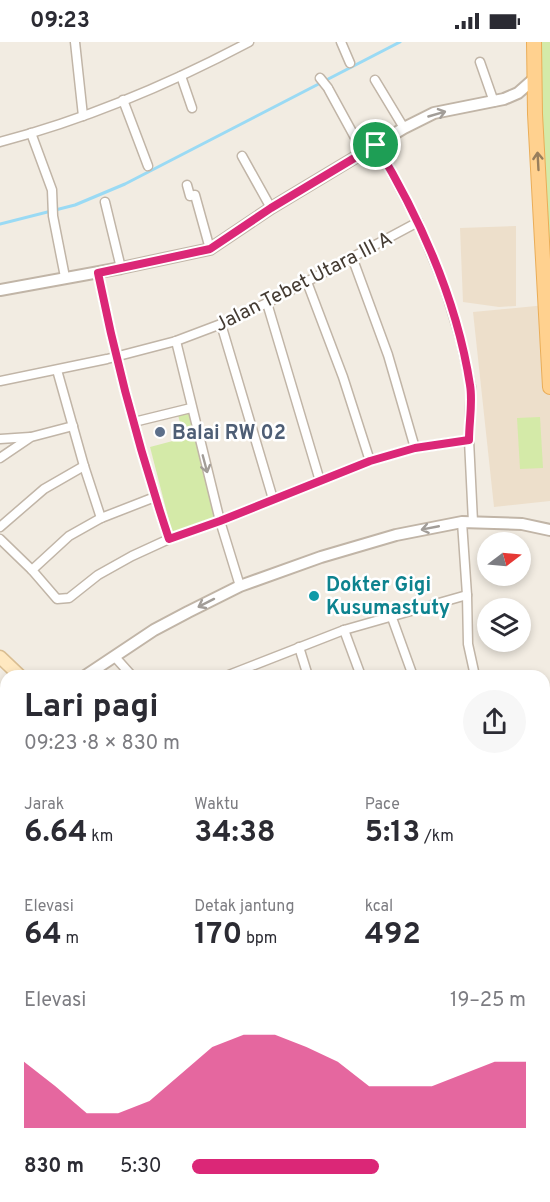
<!DOCTYPE html>
<html lang="id">
<meta charset="utf-8">
<style>
:root{--surface:#fff;--page:#f7f7f7;--text:#2b2b33;--muted:#7c7c81;--accent:#db2777}
body{margin:0;font-family:Overpass,sans-serif;background:var(--page);color:var(--text);height:100vh;display:flex;flex-direction:column;font-size:22px;white-space:nowrap}
*{box-sizing:border-box;margin:0}
p{font-size:20px;color:var(--muted)}
.icon{flex:none;width:33px;height:33px;fill:none;stroke:currentColor;stroke-width:2;stroke-linecap:round;stroke-linejoin:round}
.map{position:relative;flex:1;overflow:hidden}
.sheet{position:absolute;left:0px;top:628px;width:550px;height:532px;display:flex;flex-direction:column;background:var(--surface);border-radius:18px 18px 0 0;box-shadow:0 3px 9px #0003}
.sheet>*{flex:none}
.needle{width:39px;rotate:74deg}
.buttons{position:absolute;left:477px;top:490px;display:grid;gap:12px}
.buttons a{display:grid;place-items:center;width:54px;height:54px;border-radius:50%;background:var(--surface);box-shadow:0 3px 9px #0003;font-size:30px}
.pin{position:absolute;display:grid;place-items:center;width:51px;height:51px;color:#fff;margin:-26px;border:3px solid #fff;border-radius:50%;box-shadow:0 2px 6px #0007}
.round{display:grid;place-items:center;flex:none;width:63px;height:63px;border-radius:32px;background:var(--page)}
.headline{display:flex;align-items:center;justify-content:space-between;height:102px;padding:0 24px}
h1{font-size:33px;font-weight:700;line-height:45px}
.stats{display:grid;grid-template-columns:repeat(3,1fr);gap:9px;height:102px;padding:6px 24px}
.stats div{display:grid;align-content:center}
.stats b{font-size:30px;font-weight:700}
.stats small{font-size:16px;font-weight:400}
.stats p{font-size:16px}
.chart{height:168px;padding:12px 24px}
.chart p{display:flex;justify-content:space-between}
.chart svg{width:100%;height:108px;margin-top:6px;fill:var(--accent);opacity:.7}
ul{padding:0 24px;list-style:none;font-size:20px}
li{display:grid;grid-template-columns:96px 72px 1fr;align-items:center;height:45px}
li i{height:15px;border-radius:8px;background:var(--accent)}
.status{display:flex;justify-content:space-between;align-items:center;height:42px;padding:0 30px;background:var(--surface);direction:ltr}
.status svg{height:16px;fill:currentColor}
.map>svg:first-child{display:block}
</style>
<div class="status"><b>09:23</b><svg viewBox="0 0 49 12"><path d="M0 12V9h3v3zM5 12V6h3v6zM10 12V3h3v9zM15 12V0h3v12zM26 1h20v11H26zM47 4h2v5h-2z"/></svg></div>
<div class="map">
<svg width="550" height="1160" viewBox="0 0 550 1160">
<rect width="100%" height="100%" fill="#f2ece2"/>
<!-- commercial -->
<path fill="#f7dfcb" d="M550 1073V1146H545V1075Z"/>
<!-- education -->
<g fill="#eddfcb">
<path d="M516 184V264L499 265 463 260 460 186Z"/>
<path d="M546 263 550 349V459L494 465 473 270Z"/>
</g>
<!-- green -->
<g fill="#d4eaa8">
<path d="M534 0H550V343Z"/>
<path d="M189 370 218 478 172 490 150 405 184 396 178 373Z"/>
<path d="M540 375 543 426 520 427 517 376Z"/>
</g>
<g fill="none" stroke-linecap="round" stroke-linejoin="round">
<!-- stream -->
<path stroke="#9adaf4" stroke-width="3" d="M0 182 75 163 125 142 400 0"/>
<defs>
<g id="minor">
<path d="M75 0 83 74"/>
<path d="M341 0 350 21"/>
<path d="M480 20 494 60"/>
<path d="M181 34 192 66"/>
<path d="M320 36 328 46"/>
<path d="M375 38 404 86"/>
<path d="M329 48 364 112"/>
<path d="M123 58 148 124"/>
<path d="M31 91 52 148 53 174 65 235"/>
<path d="M0 100C87 77 170 42 249 0"/>
<path d="M377 103 418 180 444 243 461 299 471 345 469 398 473 480"/>
<path d="M242 114 271 166"/>
<path d="M187 143 190 154 195 153 210 207"/>
<path d="M105 160 121 226"/>
<path d="M352 215 388 313 415 406"/>
<path d="M98 231C116 321 140 410 169 497"/>
<path d="M307 240 343 335 370 419"/>
<path d="M267 261 320 439"/>
<path d="M221 282 273 457"/>
<path d="M176 299 220 479 240 544"/>
<path d="M57 328 84 424 101 476"/>
<path d="M0 339 107 317 176 299 221 282 267 261 418 180"/>
<path d="M134 380 191 366"/>
<path d="M0 397 30 395"/>
<path d="M0 416 31 395 73 384"/>
<path d="M462 480 467 553 468 602 475 634"/>
<path d="M0 485 44 447 84 424"/>
<path d="M0 497 32 528 57 557 69 556 98 533 132 514 169 497 220 479 370 419 415 406 469 398"/>
<path d="M32 528 69 494 101 476 155 455"/>
<path d="M391 573 413 634"/>
<path d="M344 588 361 634"/>
<path d="M299 605 308 634"/>
<path d="M115 615 132 634"/>
<path d="M226 634 344 588 467 553"/>
<path d="M0 730 6 737"/>
<path d="M544 748 550 747"/>
<path d="M0 767 6 760"/>
<path d="M0 964 6 961"/>
<path d="M0 1016 6 1030"/>
<path d="M0 1076 6 1074"/>
<path d="M0 1133 6 1131"/>
<path d="M52 1155 54 1160"/>
</g>
<g id="tertiary">
<path d="M0 248 121 226 210 207 271 166 404 86 434 71 504 57 518 51 535 36"/>
<path d="M85 634 154 588 188 570 240 544 321 515 396 493 462 480 522 482 550 488"/>
<path d="M0 865 6 859"/>
<path d="M507 1155 524 1159 550 1158"/>
<path d="M133 1160 150 1155"/>
<path d="M333 1160 341 1155"/>
</g>
<g id="secondary">
<path d="M0 615 20 634"/>
<path d="M544 1017 550 1015"/>
</g>
<path id="primary" d="M534 0 535 72 550 345"/>
</defs>
<!-- minor casing -->
<use href="#minor" stroke="#c1b5a7" stroke-width="11"/>
<!-- tertiary casing -->
<use href="#tertiary" stroke="#c1b5a7" stroke-width="14"/>
<!-- secondary casing -->
<use href="#secondary" stroke="#d9bd91" stroke-width="15"/>
<!-- primary casing -->
<use href="#primary" stroke="#eaad58" stroke-width="16"/>
<!-- minor -->
<use href="#minor" stroke="#fff" stroke-width="8"/>
<!-- tertiary -->
<use href="#tertiary" stroke="#fff" stroke-width="10"/>
<!-- secondary -->
<use href="#secondary" stroke="#ffe8c0" stroke-width="12"/>
<!-- primary -->
<use href="#primary" stroke="#ffd18f" stroke-width="14"/>
<defs>
<g id="rail">
<path d="M544 1061 550 1059"/>
<path d="M195 1160 212 1155"/>
<path d="M217 1160 234 1155"/>
</g>
</defs>
<!-- rail casing -->
<use href="#rail" stroke="#939393" stroke-width="5"/>
<!-- rail -->
<use href="#rail" stroke="#fff" stroke-width="3" stroke-dasharray="9" stroke-linecap="butt"/>
</g>
<!-- one-way arrows -->
<defs><path id="oneway-shaft" d="M-6 0H5M1.5-3L5.5 0L1.5 3" fill="none" stroke-width="1.6" stroke-linecap="round" stroke-linejoin="round" transform="scale(1.5)"/></defs>
<g stroke="#a29d98">
<use href="#oneway-shaft" transform="translate(437 72) rotate(-16)"/>
<use href="#oneway-shaft" transform="translate(205 422) rotate(75)"/>
<use href="#oneway-shaft" transform="translate(430 486) rotate(169)"/>
<use href="#oneway-shaft" transform="translate(206 561) rotate(153)"/>
</g>
<use stroke="#987e5c" href="#oneway-shaft" transform="translate(538 119) rotate(-93)"/>
<g fill="none" stroke-linecap="round" stroke-linejoin="round">
<defs>
<path id="route" d="M376 103C420 176 457 258 470 343 473 360 469 380 469 398L415 406 370 419 220 479 169 497C140 410 116 321 98 231L210 207 271 166Z"/>
</defs>
<!-- route casing -->
<use href="#route" stroke="#fff" stroke-width="12"/>
<!-- route -->
<use href="#route" stroke="#db2777" stroke-width="8"/>
</g>
<!-- markers -->
<circle fill="#5c6f8a" stroke="#fff" stroke-width="2" cx="160" cy="390" r="6"/>
<circle fill="#0f9aa8" stroke="#fff" stroke-width="2" cx="314" cy="554" r="6"/>
<g text-anchor="middle" stroke-width="5" stroke-linejoin="round" paint-order="stroke">
<!-- street labels -->
<g font-size="20" fill="#443b32" stroke="#fff">
<text transform="translate(303 239) rotate(-27)" y="7">Jalan Tebet Utara III A</text>
</g>
<!-- service labels -->
<g font-size="20" font-weight="bold" fill="#4e5e75" stroke="#fff" text-anchor="start">
<text x="172" y="397">Balai RW 02</text>
</g>
<!-- culture labels -->
<g font-size="20" font-weight="bold" fill="#0d838f" stroke="#fff" text-anchor="start">
<text x="326" y="549">Dokter Gigi<tspan x="326" dy="23">Kusumastuty</tspan></text>
</g>
</g>
</svg>
<div class="buttons">
<a><svg class="needle" viewBox="-14 -14 28 28"><path d="M0-13l5 13h-10z" fill="#e53935"/><path d="M0 13l5-13h-10z" fill="#7c7c81"/></svg></a>
<a><svg class="icon" aria-label="layers" viewBox="0 0 24 24"><path d="M12 4l9 5-9 5-9-5zM3 14l9 5 9-5"/></svg></a>
</div>
<div class="pin" style="left:376px;top:103px;background:#1e9e55"><svg class="icon" aria-label="arrive" viewBox="0 0 24 24"><path d="M6 21V4h12l-3 4 3 4H6"/></svg></div>
<section class="sheet">
<div class="headline"><div><h1>Lari pagi</h1><p>09:23 · 8 × 830 m</p></div><a class="round"><svg class="icon" aria-label="share" viewBox="0 0 24 24"><path d="M12 15V3M7 8l5-5 5 5M5 13v7h14v-7"/></svg></a></div>
<div class="stats">
<div><p>Jarak</p><b>6.64<small> km</small></b></div>
<div><p>Waktu</p><b>34:38</b></div>
<div><p>Pace</p><b>5:13<small> /km</small></b></div>
</div>
<div class="stats">
<div><p>Elevasi</p><b>64<small> m</small></b></div>
<div><p>Detak jantung</p><b>170<small> bpm</small></b></div>
<div><p>kcal</p><b>492</b></div>
</div>
<div class="chart"><p><span>Elevasi</span>19–25 m</p>
<svg viewBox="0 0 160 44" preserveAspectRatio="none"><path d="M0 44V17L10 27L20 38L30 38L40 33L50 22L60 11L70 6L80 6L90 11L100 17L110 27L120 27L130 27L140 22L150 17L160 17V44z"/></svg>
</div>
<ul>
<li><b>830 m</b>5:30<i style="width:56%"></i></li>
</ul>
</section>
</div>
